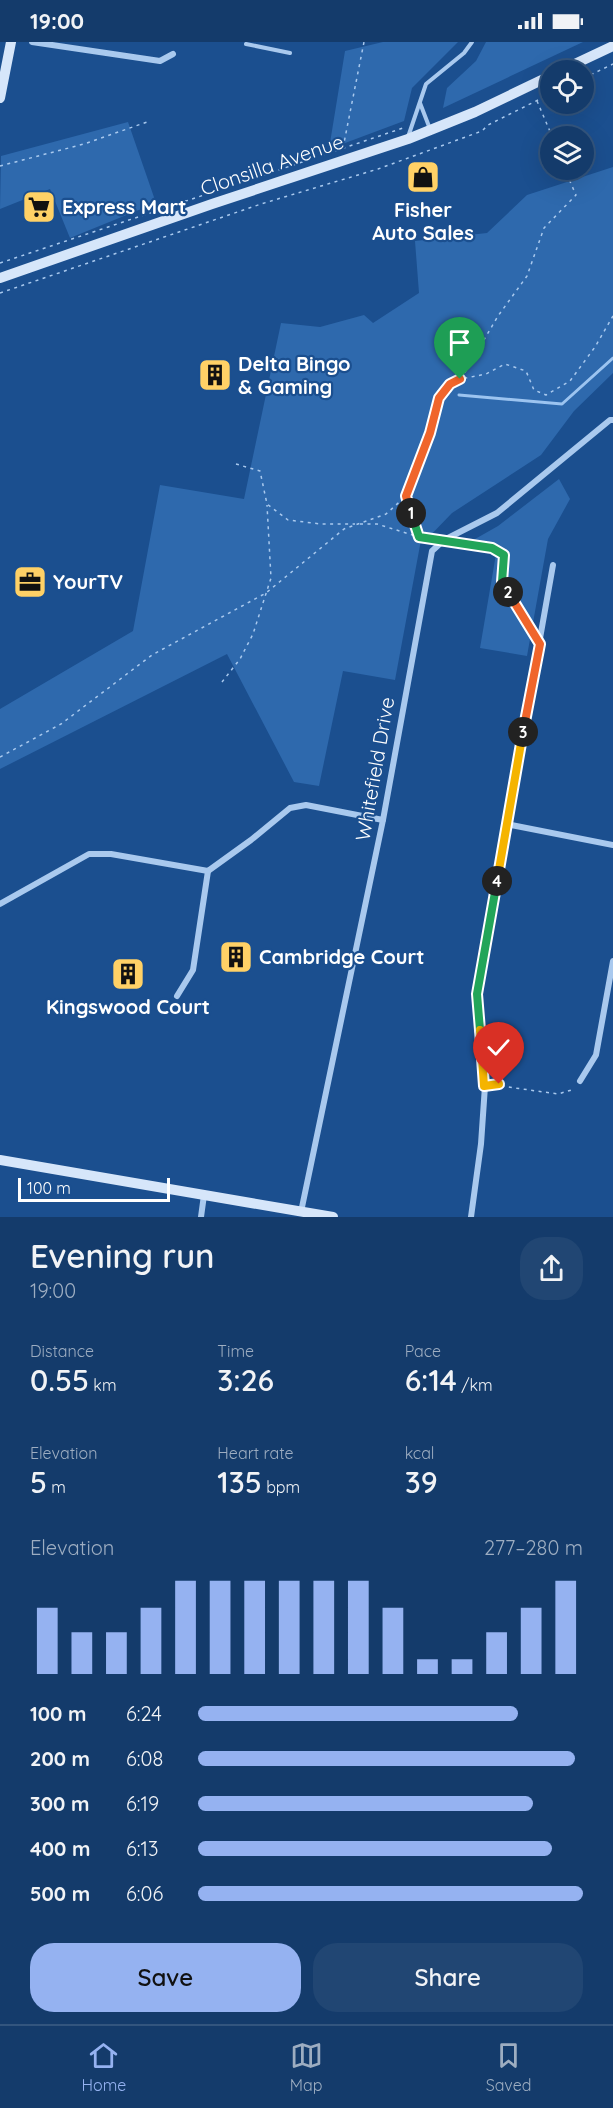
<!DOCTYPE html>
<meta charset="utf-8">
<style>
:root{--surface:#143b6b;--page:#214673;--text:#f1f3f6;--muted:#9dadc1;--line:#33557e;--accent:#95b2f1}
body{margin:0;font-family:Quicksand,sans-serif;background:var(--page);color:var(--text);height:100vh;display:flex;flex-direction:column;font-size:22px;white-space:nowrap}
*{box-sizing:border-box;margin:0}
p{font-size:20px;color:var(--muted)}
.icon{flex:none;width:33px;height:33px;fill:none;stroke:currentColor;stroke-width:2;stroke-linecap:round;stroke-linejoin:round}
.map{position:relative;height:1175px;overflow:hidden}
.details{display:flex;flex-direction:column;background:var(--surface);flex:1}
.details>*{flex:none}
.fabs{position:absolute;left:540px;top:18px;display:grid;gap:12px}
.fabs a{display:grid;place-items:center;width:54px;height:54px;border-radius:50%;background:var(--surface);box-shadow:0 6px 24px #0002,0 0 0 2px var(--line);font-size:30px}
.scale{position:absolute;left:18px;bottom:15px;width:152px;box-sizing:border-box;padding-left:6px;border:3px solid #fff;border-top:0;font-size:16px;line-height:21px;white-space:nowrap;color:#fff;-webkit-text-stroke:4px #1b4f8f;paint-order:stroke}
.pin{position:absolute;display:grid;place-items:center;width:51px;height:51px;color:#fff;margin:-62px -26px;border-radius:50% 50% 50% 0;rotate:-45deg;box-shadow:0 0 6px #0007}
.pin .icon{rotate:45deg}
.km{position:absolute;width:30px;height:30px;margin:-15px;border-radius:50%;background:#222;color:#fff;font-size:16px;line-height:30px;text-align:center}
.round{display:grid;place-items:center;flex:none;width:63px;height:63px;border-radius:24px;background:var(--page)}
.overview{display:flex;align-items:center;justify-content:space-between;height:102px;padding:0 30px}
h1{font-size:33px;font-weight:600;line-height:45px}
.figures{display:grid;grid-template-columns:repeat(3,1fr);gap:9px;height:102px;padding:6px 30px}
.figures div{display:grid;align-content:center}
.figures b{font-size:30px;font-weight:600}
.figures small{font-size:16px;font-weight:400}
.figures p{font-size:16px}
.chart{height:168px;padding:12px 30px}
.chart p{display:flex;justify-content:space-between}
.chart svg{width:100%;height:108px;margin-top:6px;stroke:var(--accent);stroke-width:6}
.button{display:flex;gap:12px;margin-top:auto;padding:12px 30px}
.button a{flex:1;height:69px;border-radius:24px;background:var(--accent);color:#111;font-size:24px;font-weight:600;line-height:69px;text-align:center}
.button a+a{background:var(--page);color:var(--text)}
ul{padding:0 30px;list-style:none;font-size:20px}
li{display:grid;grid-template-columns:96px 72px 1fr;align-items:center;height:45px}
li i{height:15px;border-radius:8px;background:var(--accent)}
.status{display:flex;justify-content:space-between;align-items:center;height:42px;padding:0 30px;background:var(--surface);direction:ltr}
.status svg{height:16px;fill:currentColor}
.tab-bar{display:flex;justify-content:space-around;align-items:center;height:84px;border-top:2px solid var(--line);background:var(--surface);font-size:16px;color:var(--muted)}
.tab-bar a{display:grid;justify-items:center;gap:3px}
.tab-bar .active{color:var(--accent)}
.map>svg:first-child{display:block}
</style>
<div class="status"><b>19:00</b><svg viewBox="0 0 49 12"><path d="M0 12V9h3v3zM5 12V6h3v6zM10 12V3h3v9zM15 12V0h3v12zM26 1h20v11H26zM47 4h2v5h-2z"/></svg></div>
<div class="map">
<svg width="613" height="1175" viewBox="0 0 613 1175">
<rect width="100%" height="100%" fill="#1b4f8f"/>
<!-- green -->
<g fill="#2e69ad">
<path d="M383 0H458L412 46 404 79 329 107 345 9Z"/>
<path d="M486 0H583L443 66 447 46 476 19Z"/>
<path d="M128 80 156 161 70 196 50 147 0 167 1 114Z"/>
<path d="M613 125V331L574 369 541 413 452 471 425 499 421 498 395 638 343 629 319 744 294 740 227 612 0 727V667L133 589 160 443 244 457 281 281 320 285 364 273 373 281 419 251 415 199 487 191 527 153Z"/>
<path d="M559 437 570 457 548 497 527 614 480 606 496 512 461 505 498 484Z"/>
</g>
<g fill="none" stroke-linecap="round" stroke-linejoin="round">
<!-- stream -->
<path stroke="#9cc4f0" stroke-width="3" d="M459 353 562 362 613 316"/>
<!-- path -->
<g stroke="#a9c9ee" stroke-width="1.5" stroke-dasharray="3 4.5" stroke-linecap="butt">
<path d="M584 36 613 22"/>
<path d="M537 59 552 94"/>
<path d="M343 106 364 0"/>
<path d="M0 124 84 102 147 80"/>
<path d="M243 140 403 86"/>
<path d="M0 221 207 152"/>
<path d="M0 251 261 162 378 127 482 89 488 83 550 52"/>
<path d="M461 337 498 274 527 234 544 186 576 153 565 128"/>
<path d="M236 422 260 429 267 462 288 478 321 482H355"/>
<path d="M406 454 419 495 431 498"/>
<path d="M360 482H377L419 495"/>
<path d="M459 501 492 506 504 513 502 540 533 591"/>
<path d="M222 640 240 617 253 592 271 536 267 463"/>
<path d="M0 715 61 682 152 613 266 551 344 487 386 472 406 454 430 391 439 356 450 342 461 337 486 332 505 322 526 329 534 348 546 353 570 339 595 305 613 274"/>
<path d="M494 1043 558 1052 575 1047"/>
</g>
<!-- lane -->
<g stroke="#a9c9ee" stroke-width="4">
<path d="M246 2 290 11"/>
<path d="M420 61 430 87"/>
<path d="M408 95 426 42 464 11 472 0"/>
</g>
<!-- street -->
<g stroke="#a9c9ee" stroke-width="6">
<path d="M32 0 160 19 173 12"/>
<path d="M506 782 613 803"/>
<path d="M0 862 89 812H111L208 829 251 798 290 766 306 763 383 778"/>
<path d="M177 954 193 928 208 829"/>
<path d="M580 1039 596 1013 613 919"/>
<path d="M301 1170 383 778 432 509 444 498 497 471 610 378H613"/>
<path d="M201 1175 204 1153"/>
<path d="M471 1175 481 1102 485 1044 477 952 553 523"/>
</g>
<!-- secondary -->
<g stroke="#d6e6fa" stroke-width="10">
<path d="M562 28 613 4"/>
<path d="M0 56 11 0"/>
<path d="M0 236 212 162 408 97 475 70 550 34"/>
<path d="M0 1118 333 1175"/>
</g>
</g>
<g fill="none" stroke-linecap="round" stroke-linejoin="round">
<defs>
<path id="split-1" d="M411 471 406 454 430 391 439 356 450 342 460 337"/>
<path id="split-2" d="M411 471 419 495 492 506 504 513 502 540 508 550"/>
<path id="split-3" d="M508 550 540 602 523 690"/>
<path id="split-4" d="M497 839 523 690"/>
<path id="split-5" d="M480 988 477 952 497 839"/>
<path id="split-6" d="M480 988 484 1044 499 1042"/>
</defs>
<!-- split-1 casing -->
<use href="#split-1" stroke="#fff" stroke-width="12"/>
<!-- split-2 casing -->
<use href="#split-2" stroke="#fff" stroke-width="12"/>
<!-- split-3 casing -->
<use href="#split-3" stroke="#fff" stroke-width="12"/>
<!-- split-4 casing -->
<use href="#split-4" stroke="#fff" stroke-width="12"/>
<!-- split-5 casing -->
<use href="#split-5" stroke="#fff" stroke-width="12"/>
<!-- split-6 casing -->
<use href="#split-6" stroke="#fff" stroke-width="12"/>
<!-- split-1 -->
<use href="#split-1" stroke="#f0652b" stroke-width="8"/>
<!-- split-2 -->
<use href="#split-2" stroke="#22a559" stroke-width="8"/>
<!-- split-3 -->
<use href="#split-3" stroke="#f0652b" stroke-width="8"/>
<!-- split-4 -->
<use href="#split-4" stroke="#f5b400" stroke-width="8"/>
<!-- split-5 -->
<use href="#split-5" stroke="#22a559" stroke-width="8"/>
<!-- split-6 -->
<use href="#split-6" stroke="#f5b400" stroke-width="8"/>
</g>
<!-- icons -->
<defs>
<symbol id="shop-square" viewBox="-11 -11 22 22"><rect x="-9" y="-9" width="18" height="18" rx="4" fill="#ffd166" stroke="#1b4f8f"/><path d="M-5-2.5h2.3a2.7 3.5 0 0 1 5.4 0H5L5.5 6h-11ZM-1.5-2.5h3a1.5 2.3 0 0 0-3 0Z" fill="#111"/></symbol>
<symbol id="supermarket-square" viewBox="-11 -11 22 22"><rect x="-9" y="-9" width="18" height="18" rx="4" fill="#ffd166" stroke="#1b4f8f"/><path d="M-6-5.5h2.5l.6 2H6L4.5 2H-2.5L-4.4-4H-6ZM-1.5 3.2a1.3 1.3 0 1 0 .1 0ZM3 3.2a1.3 1.3 0 1 0 .1 0Z" fill="#111"/></symbol>
<symbol id="building-square" viewBox="-11 -11 22 22"><rect x="-9" y="-9" width="18" height="18" rx="4" fill="#ffd166" stroke="#1b4f8f"/><path d="M-4-6H4V6H1V3H-1V6H-4ZM-2.5-4.3h1.7v1.8h-1.7ZM.8-4.3h1.7v1.8H.8ZM-2.5-1h1.7V.8h-1.7ZM.8-1h1.7V.8H.8Z" fill="#111"/></symbol>
<symbol id="office-square" viewBox="-11 -11 22 22"><rect x="-9" y="-9" width="18" height="18" rx="4" fill="#ffd166" stroke="#1b4f8f"/><path d="M-6-3h4V-5.5h4V-3h4V5H-6ZM-1-4.5V-3h2v-1.5ZM-6 0V1H6V0Z" fill="#111"/></symbol>
</defs>
<g fill-rule="evenodd">
<use href="#shop-square" x="404" y="116" width="38" height="38"/>
<use href="#supermarket-square" x="20" y="146" width="38" height="38"/>
<use href="#building-square" x="196" y="314" width="38" height="38"/>
<use href="#office-square" x="11" y="521" width="38" height="38"/>
<use href="#building-square" x="217" y="896" width="38" height="38"/>
<use href="#building-square" x="109" y="913" width="38" height="38"/>
</g>
<g text-anchor="middle" stroke-width="4.5" stroke-linejoin="round" paint-order="stroke">
<!-- street labels -->
<g font-size="20" fill="#fff" stroke="#1b4f8f">
<text transform="translate(272 123) rotate(-19)" y="7">Clonsilla Avenue</text>
<text transform="translate(375 727) rotate(-80)" y="7">Whitefield Drive</text>
</g>
<!-- poi labels -->
<g font-size="20" font-weight="bold" fill="#fff" stroke="#1b4f8f" text-anchor="start">
<text x="62" y="172">Express Mart</text>
<text x="423" y="175" text-anchor="middle">Fisher<tspan x="423" dy="23">Auto Sales</tspan></text>
<text x="238" y="329">Delta Bingo<tspan x="238" dy="23">&amp; Gaming</tspan></text>
<text x="53" y="547">YourTV</text>
<text x="259" y="922">Cambridge Court</text>
<text x="128" y="972" text-anchor="middle">Kingswood Court</text>
</g>
</g>
</svg>
<div class="fabs">
<a><svg class="icon" aria-label="locate" viewBox="0 0 24 24"><circle cx="12" cy="12" r="6"/><path d="M12 2v4M12 18v4M2 12h4M18 12h4"/></svg></a>
<a><svg class="icon" aria-label="layers" viewBox="0 0 24 24"><path d="M12 4l9 5-9 5-9-5zM3 14l9 5 9-5"/></svg></a>
</div>
<div class="scale">100 m</div>
<div class="pin" style="left:460px;top:337px;background:#1e9e55"><svg class="icon" aria-label="arrive" viewBox="0 0 24 24"><path d="M6 21V4h12l-3 4 3 4H6"/></svg></div>
<div class="pin" style="left:499px;top:1042px;background:#d93025"><svg class="icon" aria-label="check" viewBox="0 0 24 24"><path d="M5 12l5 5 9-10"/></svg></div>
<b class="km" style="left:411px;top:471px">1</b>
<b class="km" style="left:508px;top:550px">2</b>
<b class="km" style="left:523px;top:690px">3</b>
<b class="km" style="left:497px;top:839px">4</b>
</div>
<section class="details">
<div class="overview"><div><h1>Evening run</h1><p>19:00</p></div><a class="round"><svg class="icon" aria-label="share" viewBox="0 0 24 24"><path d="M12 15V3M7 8l5-5 5 5M5 13v7h14v-7"/></svg></a></div>
<div class="figures">
<div><p>Distance</p><b>0.55<small> km</small></b></div>
<div><p>Time</p><b>3:26</b></div>
<div><p>Pace</p><b>6:14<small> /km</small></b></div>
</div>
<div class="figures">
<div><p>Elevation</p><b>5<small> m</small></b></div>
<div><p>Heart rate</p><b>135<small> bpm</small></b></div>
<div><p>kcal</p><b>39</b></div>
</div>
<div class="chart"><p><span>Elevation</span>277–280 m</p>
<svg viewBox="0 0 160 44" preserveAspectRatio="none"><path d="M5 44V17M15 44V27M25 44V27M35 44V17M45 44V6M55 44V6M65 44V6M75 44V6M85 44V6M95 44V6M105 44V17M115 44V38M125 44V38M135 44V27M145 44V17M155 44V6"/></svg>
</div>
<ul>
<li><b>100 m</b>6:24<i style="width:83%"></i></li>
<li><b>200 m</b>6:08<i style="width:98%"></i></li>
<li><b>300 m</b>6:19<i style="width:87%"></i></li>
<li><b>400 m</b>6:13<i style="width:92%"></i></li>
<li><b>500 m</b>6:06<i style="width:100%"></i></li>
</ul>
<div class="button"><a>Save</a><a>Share</a></div>
</section>
<nav class="tab-bar">
<a class="active"><svg class="icon" aria-label="home" viewBox="0 0 24 24"><path d="M3 11l9-7 9 7M6 9v11h12V9"/></svg>Home</a>
<a><svg class="icon" aria-label="map" viewBox="0 0 24 24"><path d="M3 6l6-2 6 2 6-2v14l-6 2-6-2-6 2zM9 4v14M15 6v14"/></svg>Map</a>
<a><svg class="icon" aria-label="saved" viewBox="0 0 24 24"><path d="M7 4h10v16l-5-4-5 4z"/></svg>Saved</a>
</nav>
